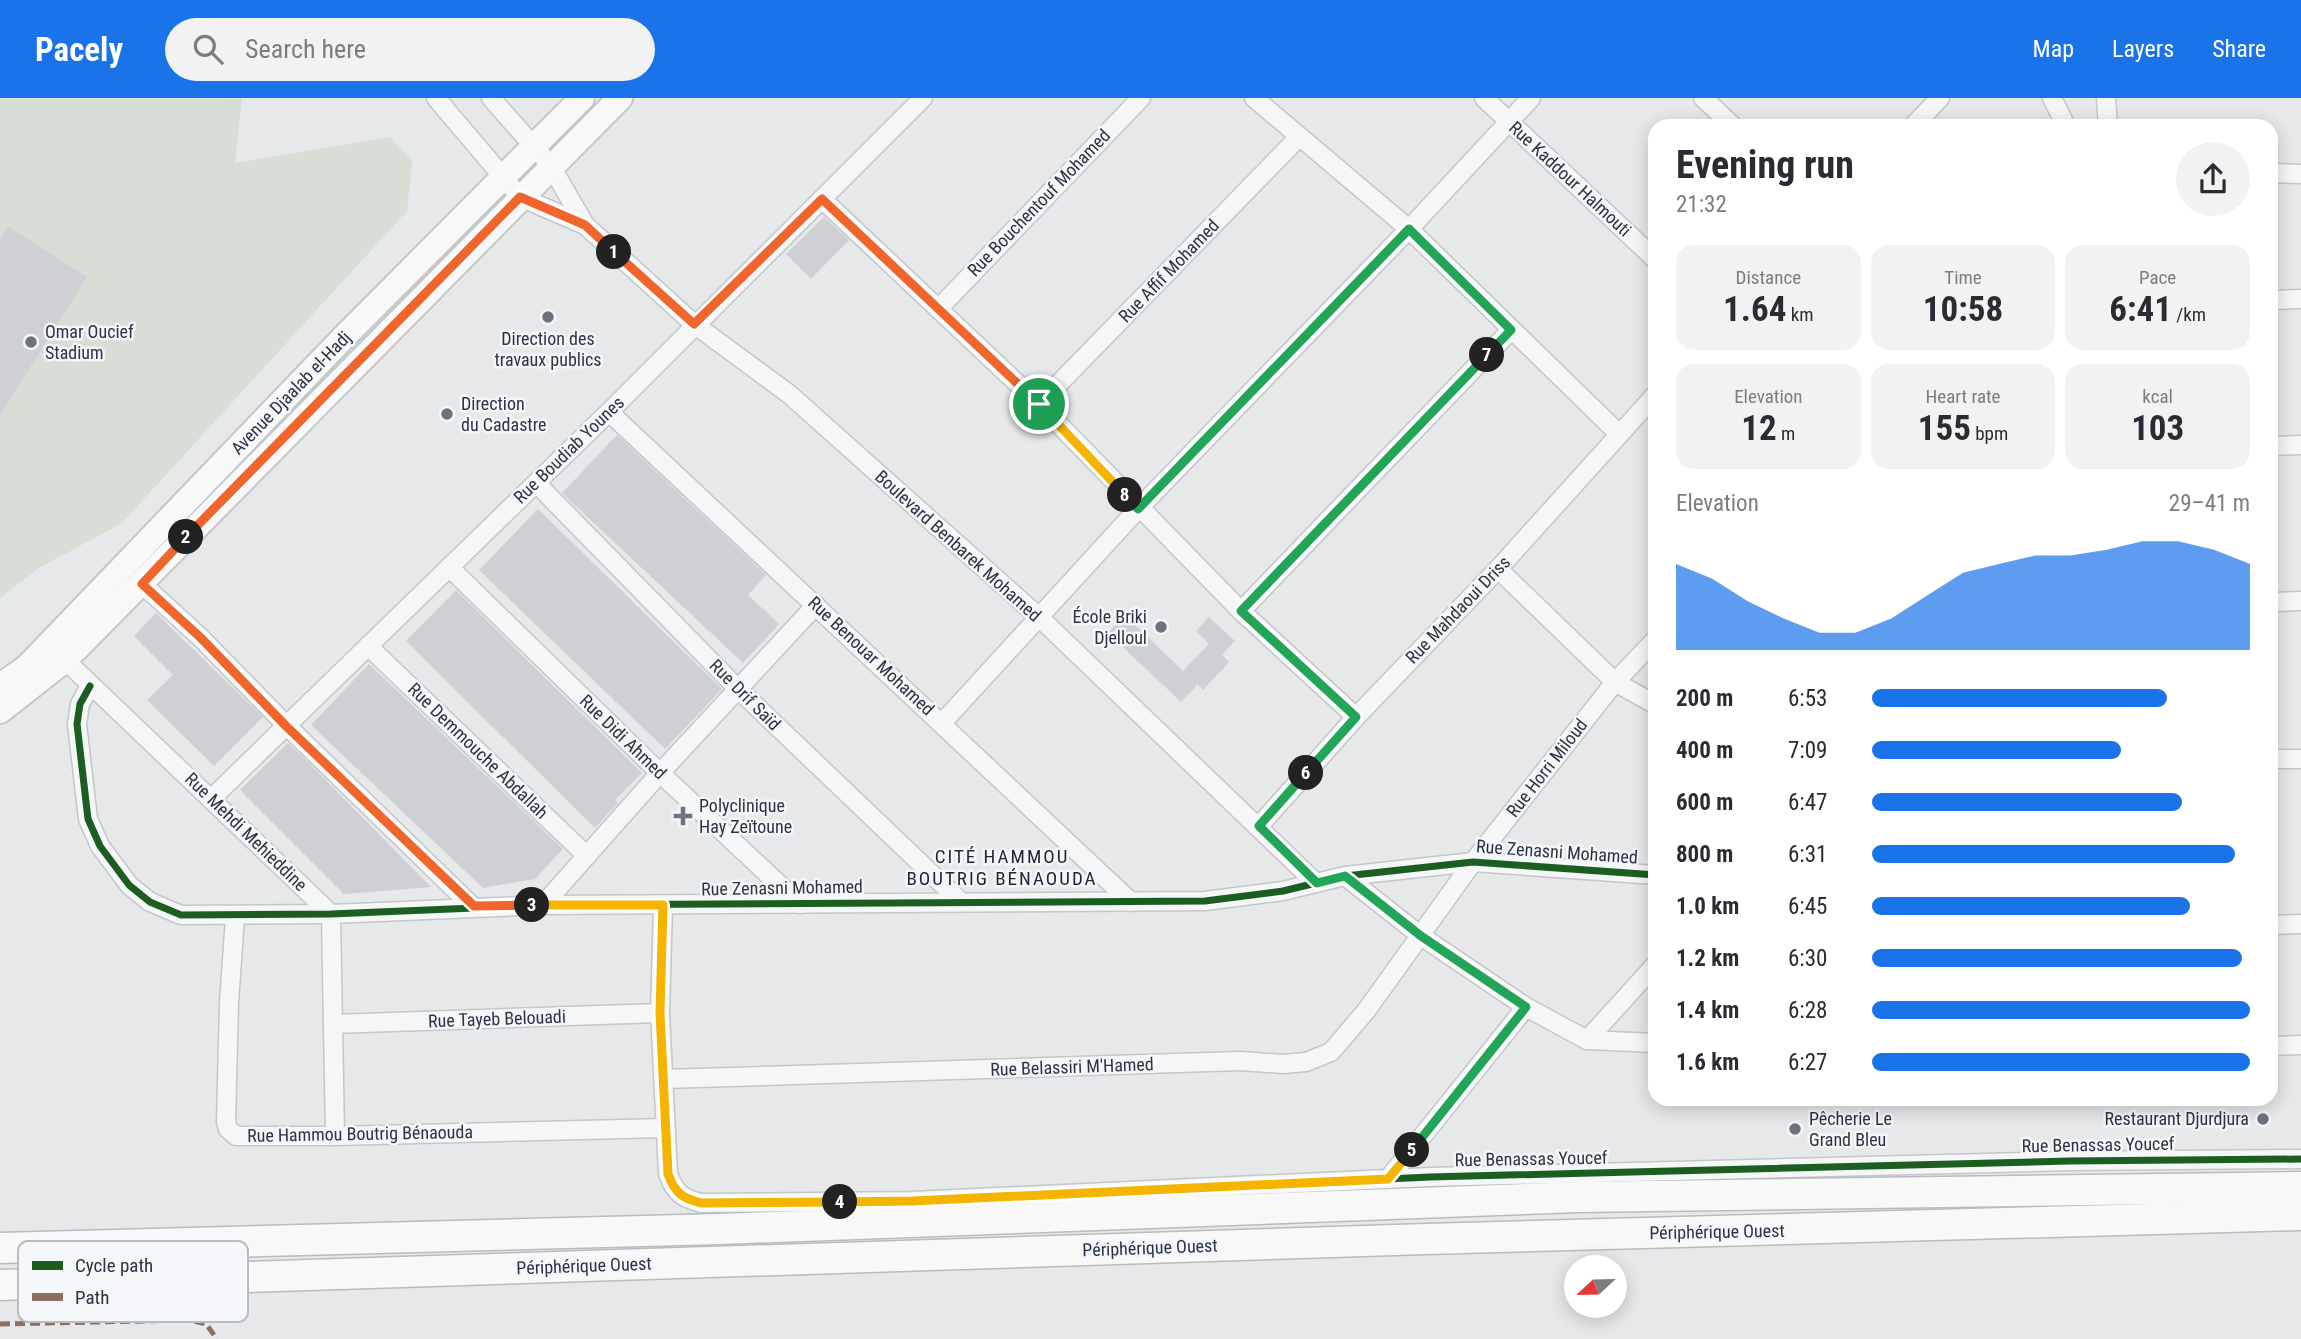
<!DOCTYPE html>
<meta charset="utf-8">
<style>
:root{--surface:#fff;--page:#f2f2f3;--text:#2b2b33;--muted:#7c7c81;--accent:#1a73e8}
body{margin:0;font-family:"Roboto Condensed",sans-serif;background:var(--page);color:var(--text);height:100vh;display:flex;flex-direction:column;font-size:26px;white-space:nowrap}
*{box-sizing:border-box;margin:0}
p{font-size:23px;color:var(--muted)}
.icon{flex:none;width:38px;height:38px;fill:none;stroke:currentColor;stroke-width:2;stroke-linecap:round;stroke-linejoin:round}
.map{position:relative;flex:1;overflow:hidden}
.sheet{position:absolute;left:1648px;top:21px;width:630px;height:987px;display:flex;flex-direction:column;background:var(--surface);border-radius:21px;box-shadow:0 4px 18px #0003}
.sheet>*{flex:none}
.needle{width:46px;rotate:248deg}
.controls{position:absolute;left:1564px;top:1157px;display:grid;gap:14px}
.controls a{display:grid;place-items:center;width:63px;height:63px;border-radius:50%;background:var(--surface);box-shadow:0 4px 18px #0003;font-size:35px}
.pin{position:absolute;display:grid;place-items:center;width:60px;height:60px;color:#fff;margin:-30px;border:4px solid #fff;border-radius:50%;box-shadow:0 2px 7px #0007}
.km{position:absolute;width:35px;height:35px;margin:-18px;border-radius:50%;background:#222;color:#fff;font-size:19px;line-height:35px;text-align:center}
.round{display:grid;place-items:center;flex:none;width:74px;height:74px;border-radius:37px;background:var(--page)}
.head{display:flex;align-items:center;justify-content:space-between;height:119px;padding:0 28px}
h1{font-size:38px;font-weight:700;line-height:52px}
.figures{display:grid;grid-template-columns:repeat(3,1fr);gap:10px;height:119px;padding:7px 28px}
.figures div{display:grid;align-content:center;border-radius:18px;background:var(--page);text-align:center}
.figures b{font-size:35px;font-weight:700}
.figures small{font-size:19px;font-weight:400}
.figures p{font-size:19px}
.chart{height:196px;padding:14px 28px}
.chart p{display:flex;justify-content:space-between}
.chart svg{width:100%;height:126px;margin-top:7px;fill:var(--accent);opacity:.7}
ul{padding:0 28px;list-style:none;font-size:23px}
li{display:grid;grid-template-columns:112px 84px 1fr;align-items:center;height:52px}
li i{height:18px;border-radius:9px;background:var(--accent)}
header{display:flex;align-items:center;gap:42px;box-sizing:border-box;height:98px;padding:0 35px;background:var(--accent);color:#fff}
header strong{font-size:33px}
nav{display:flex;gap:38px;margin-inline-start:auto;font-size:24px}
.search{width:490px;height:63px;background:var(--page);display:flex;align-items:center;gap:18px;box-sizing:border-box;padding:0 24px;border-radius:38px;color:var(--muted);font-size:26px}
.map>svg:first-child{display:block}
</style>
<header>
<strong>Pacely</strong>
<div class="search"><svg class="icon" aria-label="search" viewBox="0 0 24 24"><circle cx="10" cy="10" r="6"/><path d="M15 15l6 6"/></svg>Search here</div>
<nav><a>Map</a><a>Layers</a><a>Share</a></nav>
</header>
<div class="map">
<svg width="2301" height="1241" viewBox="0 0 2301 1241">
<rect width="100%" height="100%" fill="#e6e8ea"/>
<!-- green -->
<path fill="#d6ded6" d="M0 0H242L235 65 390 39 412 63 407 113 122 425 39 470 0 500Z"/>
<!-- building -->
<g fill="#ced0d3">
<path d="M824 119 849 142 811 181 786 156Z"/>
<path d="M9 129 87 179 0 317V142Z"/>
<path d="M617 337 766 477 748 497 779 526 743 565 562 395Z"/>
<path d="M538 411 722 591 665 651 479 472Z"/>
<path d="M456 492 642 675 615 702 618 705 595 730 406 543Z"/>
<path d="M156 515 263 619 214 668 147 602 173 577 134 538Z"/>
<path d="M1125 517 1183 573 1209 546 1196 533 1209 519 1235 543 1222 557 1229 564 1203 592 1198 586 1181 604 1108 535Z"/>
<path d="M369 566 563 751 535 781 483 790 311 627Z"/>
<path d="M288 645 307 663 431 789 344 796 240 692Z"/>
</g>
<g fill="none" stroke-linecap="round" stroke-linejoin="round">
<defs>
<g id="minor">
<path d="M436 0 520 99 585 127"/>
<path d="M491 0 551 68 585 127 694 226 789 296 1040 520 1316 785"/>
<path d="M1254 0 1409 131 1619 336"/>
<path d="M1484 0 1656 162"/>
<path d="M1703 0 1733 28"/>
<path d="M2052 0 2066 28"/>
<path d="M2106 0 2108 28"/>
<path d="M1913 28 1940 0"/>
<path d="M2272 75 2301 76"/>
<path d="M822 101 1039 306 1241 513 1356 619"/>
<path d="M2272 202 2301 201"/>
<path d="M938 211 1141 0"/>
<path d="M1039 306 1298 40"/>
<path d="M609 314 1131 804"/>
<path d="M2272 348 2301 347"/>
<path d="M536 385 738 591 960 803"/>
<path d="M449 469 660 675 800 806"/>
<path d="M1498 471 1615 584 1656 607"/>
<path d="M142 486 201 540 287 628 473 809"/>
<path d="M2272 504 2301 503"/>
<path d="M1241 513 1511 232"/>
<path d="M368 548 587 758"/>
<path d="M65 562 331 816 335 1038"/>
<path d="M90 588 80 606 77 626 88 721 100 748 129 787 150 804 181 817 331 816 543 807 1205 803 1283 793 1345 778 1473 764 1656 777"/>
<path d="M942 625 1138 411 1409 131 1531 0"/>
<path d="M2272 661H2301"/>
<path d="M212 700 609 314 923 0"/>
<path d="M1259 728 1356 619 1498 471 1656 296"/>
<path d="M1345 778 1421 838 1526 909 1587 942 1656 945"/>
<path d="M543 807 660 675 816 507"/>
<path d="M663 807 660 915 668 1076C675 1095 682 1100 701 1105L912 1103 1430 1079 2069 1063 2301 1061"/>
<path d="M235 819 229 905 226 1024 228 1031 236 1038H335L665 1030"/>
<path d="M2272 827 2301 826"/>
<path d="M333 926 660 915"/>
<path d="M1587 942 1656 866"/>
<path d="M2272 948 2301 947"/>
<path d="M664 981 1241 963 1283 966 1306 964 1331 954 1366 913 1473 764 1615 584 1656 541"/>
<path d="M1388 1081 1526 909"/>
</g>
<g id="secondary">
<path d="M0 588 27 569 343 240 582 0"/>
<path d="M0 613 65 562 620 0"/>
</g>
<g id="trunk">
<path d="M0 1150 720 1131 1578 1099 2301 1089"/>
<path d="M0 1187 1426 1141 2301 1117"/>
</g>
</defs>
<!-- minor casing -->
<use href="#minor" stroke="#c4c6c8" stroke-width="21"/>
<!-- secondary casing -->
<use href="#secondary" stroke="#c4c6c8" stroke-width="28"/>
<!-- trunk casing -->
<use href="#trunk" stroke="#b8bbbf" stroke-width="33"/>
<!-- minor -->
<use href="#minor" stroke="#f5f6f7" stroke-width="18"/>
<!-- secondary -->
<use href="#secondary" stroke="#f8f8f8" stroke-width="24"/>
<!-- trunk -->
<use href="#trunk" stroke="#f8f8f8" stroke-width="30"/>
<!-- quiet -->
<path stroke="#8d6e63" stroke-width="5" stroke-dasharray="10 5" stroke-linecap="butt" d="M0 1226 189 1222 206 1226 217 1241"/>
<defs>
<g id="cycleway">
<path d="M90 588 80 606 77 626 88 721 100 748 129 787 150 804 181 817 331 816 543 807 1205 803 1283 793 1345 778 1473 764 1656 777"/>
<path d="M663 807 660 915 668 1076C675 1095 682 1100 701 1105L912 1103 1430 1079 2069 1063 2301 1061"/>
</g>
</defs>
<!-- cycleway casing -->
<use href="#cycleway" stroke="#f4f6f9" stroke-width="11"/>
<!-- cycleway -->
<use href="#cycleway" stroke="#1b5e20" stroke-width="7"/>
</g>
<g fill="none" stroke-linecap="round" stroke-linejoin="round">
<defs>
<path id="split-1" d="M614 154 694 226 822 101 1039 306"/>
<path id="split-2" d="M186 439 520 99 585 127 614 154"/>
<path id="split-3" d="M186 439 142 486 201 540 286 628 474 808 532 807"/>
<path id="split-4" d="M532 807H663L660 915 668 1076C675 1095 682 1100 701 1105L840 1104"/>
<path id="split-5" d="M840 1104 912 1103 1388 1081 1412 1052"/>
<path id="split-6" d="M1306 675 1259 728 1317 785 1345 778 1421 838 1526 909 1412 1052"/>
<path id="split-7" d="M1306 675 1356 619 1241 513 1487 257"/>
<path id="split-8" d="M1125 397 1138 411 1409 131 1511 232 1487 257"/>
<path id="split-9" d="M1039 306 1125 397"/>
</defs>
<!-- split-1 casing -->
<use href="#split-1" stroke="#fff" stroke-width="14"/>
<!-- split-2 casing -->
<use href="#split-2" stroke="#fff" stroke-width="14"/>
<!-- split-3 casing -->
<use href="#split-3" stroke="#fff" stroke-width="14"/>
<!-- split-4 casing -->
<use href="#split-4" stroke="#fff" stroke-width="14"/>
<!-- split-5 casing -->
<use href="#split-5" stroke="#fff" stroke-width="14"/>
<!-- split-6 casing -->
<use href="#split-6" stroke="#fff" stroke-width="14"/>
<!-- split-7 casing -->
<use href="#split-7" stroke="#fff" stroke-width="14"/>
<!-- split-8 casing -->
<use href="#split-8" stroke="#fff" stroke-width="14"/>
<!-- split-9 casing -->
<use href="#split-9" stroke="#fff" stroke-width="14"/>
<!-- split-1 -->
<use href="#split-1" stroke="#f0652b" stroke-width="9"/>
<!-- split-2 -->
<use href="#split-2" stroke="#f0652b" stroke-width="9"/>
<!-- split-3 -->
<use href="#split-3" stroke="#f0652b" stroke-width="9"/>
<!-- split-4 -->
<use href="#split-4" stroke="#f5b400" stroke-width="9"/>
<!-- split-5 -->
<use href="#split-5" stroke="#f5b400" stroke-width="9"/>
<!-- split-6 -->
<use href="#split-6" stroke="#22a559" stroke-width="9"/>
<!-- split-7 -->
<use href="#split-7" stroke="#22a559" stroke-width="9"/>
<!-- split-8 -->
<use href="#split-8" stroke="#22a559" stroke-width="9"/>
<!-- split-9 -->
<use href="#split-9" stroke="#f5b400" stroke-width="9"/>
</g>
<!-- markers -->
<g fill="#6c737f" stroke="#f4f6f9" stroke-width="2.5">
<circle cx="548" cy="219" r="7"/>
<circle cx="31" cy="244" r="7"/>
<circle cx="447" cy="316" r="7"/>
<circle cx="1161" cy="529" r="7"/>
<path d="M679.5 707.5h7v7h7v7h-7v7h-7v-7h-7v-7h7z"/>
<circle cx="2263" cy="1021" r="7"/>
<circle cx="1795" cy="1031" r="7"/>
</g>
<g text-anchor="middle" stroke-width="5" stroke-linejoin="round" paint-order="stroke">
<!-- street labels -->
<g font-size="18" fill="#2b3445" stroke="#f4f6f9">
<text transform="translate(1570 81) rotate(43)" y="6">Rue Kaddour Halmouti</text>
<text transform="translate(1039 105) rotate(-46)" y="6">Rue Bouchentouf Mohamed</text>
<text transform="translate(1169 173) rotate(-46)" y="6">Rue Affif Mohamed</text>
<text transform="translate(291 295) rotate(-46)" y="6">Avenue Djaalab el-Hadj</text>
<text transform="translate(569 352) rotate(-44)" y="6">Rue Boudiab Younes</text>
<text transform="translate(958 448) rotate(42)" y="6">Boulevard Benbarek Mohamed</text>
<text transform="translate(1458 512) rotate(-46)" y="6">Rue Mahdaoui Driss</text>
<text transform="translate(871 558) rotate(43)" y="6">Rue Benouar Mohamed</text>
<text transform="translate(745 597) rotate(45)" y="6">Rue Drif Saïd</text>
<text transform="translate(623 639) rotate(44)" y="6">Rue Didi Ahmed</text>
<text transform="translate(478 653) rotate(44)" y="6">Rue Demmouche Abdallah</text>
<text transform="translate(1547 670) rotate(-52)" y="6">Rue Horri Miloud</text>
<text transform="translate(246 734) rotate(44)" y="6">Rue Mehdi Mehieddine</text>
<text transform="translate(1557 754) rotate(4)" y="6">Rue Zenasni Mohamed</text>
<text transform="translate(782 790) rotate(-1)" y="6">Rue Zenasni Mohamed</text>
<text transform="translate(497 921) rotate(-2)" y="6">Rue Tayeb Belouadi</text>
<text transform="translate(1072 969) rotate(-2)" y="6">Rue Belassiri M'Hamed</text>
<text transform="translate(360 1036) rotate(-1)" y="6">Rue Hammou Boutrig Bénaouda</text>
<text transform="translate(2098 1047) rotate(-1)" y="6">Rue Benassas Youcef</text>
<text transform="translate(1531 1061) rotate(-1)" y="6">Rue Benassas Youcef</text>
<text transform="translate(1717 1134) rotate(-1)" y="6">Périphérique Ouest</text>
<text transform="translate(1150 1150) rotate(-2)" y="6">Périphérique Ouest</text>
<text transform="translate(584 1168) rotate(-2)" y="6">Périphérique Ouest</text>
</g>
<!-- poi labels -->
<g font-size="18" fill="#2b3445" stroke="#f4f6f9" text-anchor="start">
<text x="45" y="240">Omar Oucief<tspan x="45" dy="21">Stadium</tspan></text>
<text x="548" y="247" text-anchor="middle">Direction des<tspan x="548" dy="21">travaux publics</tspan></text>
<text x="461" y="312">Direction<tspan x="461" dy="21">du Cadastre</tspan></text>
<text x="1147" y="525" text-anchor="end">École Briki<tspan x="1147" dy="21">Djelloul</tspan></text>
<text x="699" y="714">Polyclinique<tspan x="699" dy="21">Hay Zeïtoune</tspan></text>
<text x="1809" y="1027">Pêcherie Le<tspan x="1809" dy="21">Grand Bleu</tspan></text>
<text x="2249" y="1027" text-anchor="end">Restaurant Djurdjura</text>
</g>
<!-- neighbourhood labels -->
<g font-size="19" letter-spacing="2" fill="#1d2536" stroke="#f4f6f9">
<text x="1002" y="765">CITÉ HAMMOU<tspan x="1002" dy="22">BOUTRIG BÉNAOUDA</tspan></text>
</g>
</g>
<!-- legend -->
<rect x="18" y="1143" width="230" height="81" rx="10" fill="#f4f6f9" stroke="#b8bcc3" stroke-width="2"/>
<rect x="32" y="1163" width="31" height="9" fill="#1b5e20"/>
<rect x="32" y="1195" width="31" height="8" fill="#8d6e63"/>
<g font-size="19" fill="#2b3445">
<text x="75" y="1174">Cycle path</text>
<text x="75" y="1206">Path</text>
</g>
</svg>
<div class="controls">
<a><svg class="needle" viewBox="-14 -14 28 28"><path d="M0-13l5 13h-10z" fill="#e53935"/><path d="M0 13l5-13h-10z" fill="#7c7c81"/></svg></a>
</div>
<div class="pin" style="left:1039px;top:306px;background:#1e9e55"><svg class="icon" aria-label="arrive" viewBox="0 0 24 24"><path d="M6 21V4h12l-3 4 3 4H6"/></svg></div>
<b class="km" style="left:614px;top:154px">1</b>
<b class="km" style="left:186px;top:439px">2</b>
<b class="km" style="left:532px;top:807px">3</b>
<b class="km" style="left:840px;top:1104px">4</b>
<b class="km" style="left:1412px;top:1052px">5</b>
<b class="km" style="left:1306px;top:675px">6</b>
<b class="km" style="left:1487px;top:257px">7</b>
<b class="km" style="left:1125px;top:397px">8</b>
<section class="sheet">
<div class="head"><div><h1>Evening run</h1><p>21:32</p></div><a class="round"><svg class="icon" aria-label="share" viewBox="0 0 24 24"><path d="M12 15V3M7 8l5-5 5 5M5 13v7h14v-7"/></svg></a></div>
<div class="figures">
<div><p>Distance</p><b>1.64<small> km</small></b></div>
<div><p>Time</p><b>10:58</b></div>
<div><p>Pace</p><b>6:41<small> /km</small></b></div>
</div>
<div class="figures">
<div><p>Elevation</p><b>12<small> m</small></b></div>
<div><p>Heart rate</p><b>155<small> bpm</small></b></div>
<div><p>kcal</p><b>103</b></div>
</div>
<div class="chart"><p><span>Elevation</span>29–41 m</p>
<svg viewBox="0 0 160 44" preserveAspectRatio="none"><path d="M0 44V14L10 19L20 27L30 33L40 38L50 38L60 33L70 25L80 17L90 14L100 11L110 11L120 9L130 6L140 6L150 9L160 14V44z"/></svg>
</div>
<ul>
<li><b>200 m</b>6:53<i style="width:78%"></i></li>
<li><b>400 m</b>7:09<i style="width:66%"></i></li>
<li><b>600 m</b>6:47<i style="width:82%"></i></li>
<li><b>800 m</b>6:31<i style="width:96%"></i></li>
<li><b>1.0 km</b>6:45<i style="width:84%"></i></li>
<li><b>1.2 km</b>6:30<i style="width:98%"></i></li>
<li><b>1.4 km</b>6:28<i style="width:100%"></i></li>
<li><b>1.6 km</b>6:27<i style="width:100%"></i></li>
</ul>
</section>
</div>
